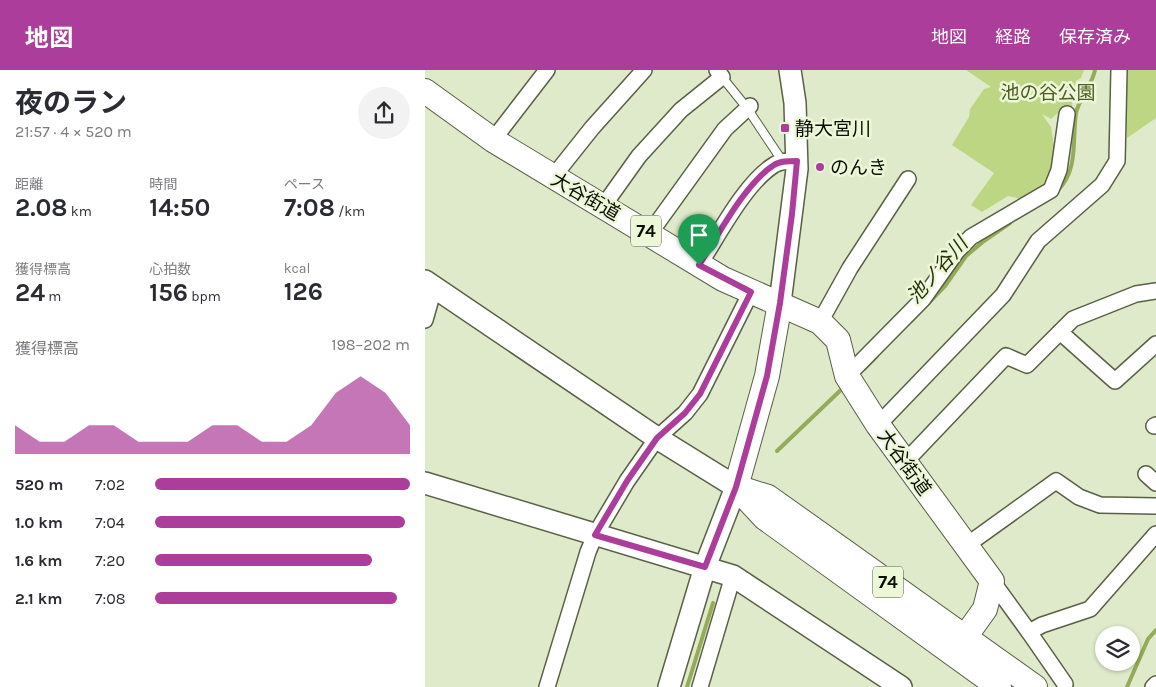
<!DOCTYPE html>
<html lang="ja">
<meta charset="utf-8">
<style>
:root{--surface:#fff;--page:#f2f2f3;--text:#2b2b33;--muted:#7c7c81;--accent:#ac3d9a}
body{margin:0;font-family:Karla,"Noto Sans JP",sans-serif;background:var(--page);color:var(--text);height:100vh;display:flex;flex-direction:column;font-size:19px;white-space:nowrap}
*{box-sizing:border-box;margin:0}
p{font-size:16px;color:var(--muted)}
.icon{flex:none;width:28px;height:28px;fill:none;stroke:currentColor;stroke-width:2;stroke-linecap:round;stroke-linejoin:round}
.map{position:relative;flex:1;overflow:hidden}
.sheet{display:flex;flex-direction:column;background:var(--surface);width:425px}
.sheet>*{flex:none}
.tools{position:absolute;left:670px;top:556px;display:grid;gap:10px}
.tools a{display:grid;place-items:center;width:45px;height:45px;border-radius:50%;background:var(--surface);box-shadow:0 1px 4px #0004;font-size:25px}
.pin{position:absolute;display:grid;place-items:center;width:42px;height:42px;color:#fff;margin:-51px -21px;border-radius:50% 50% 50% 0;rotate:-45deg;box-shadow:0 0 5px #0007}
.pin .icon{rotate:45deg}
.round{display:grid;place-items:center;flex:none;width:52px;height:52px;border-radius:26px;background:var(--page)}
.headline{display:flex;align-items:center;justify-content:space-between;height:85px;padding:0 15px}
h1{font-size:28px;font-weight:700;line-height:38px}
.stats{display:grid;grid-template-columns:repeat(3,1fr);gap:8px;height:85px;padding:5px 15px}
.stats div{display:grid;align-content:center}
.stats b{font-size:25px;font-weight:700}
.stats small{font-size:14px;font-weight:400}
.stats p{font-size:14px}
.chart{height:140px;padding:10px 15px}
.chart p{display:flex;justify-content:space-between}
.chart svg{width:100%;height:90px;margin-top:5px;fill:var(--accent);opacity:.7}
ul{padding:0 15px;list-style:none;font-size:16px}
li{display:grid;grid-template-columns:80px 60px 1fr;align-items:center;height:38px}
li i{height:12px;border-radius:6px;background:var(--accent)}
header{display:flex;align-items:center;gap:30px;box-sizing:border-box;height:70px;padding:0 25px;background:var(--accent);color:#fff}
header strong{font-size:24px}
nav{display:flex;gap:28px;margin-inline-start:auto;font-size:18px}
main{display:flex;flex:1;min-height:0}
.map>svg:first-child{display:block}
</style>
<header>
<strong>地図</strong>
<nav><a>地図</a><a>経路</a><a>保存済み</a></nav>
</header>
<main>
<section class="sheet">
<div class="headline"><div><h1>夜のラン</h1><p>21:57 · 4 × 520 m</p></div><a class="round"><svg class="icon" aria-label="share" viewBox="0 0 24 24"><path d="M12 15V3M7 8l5-5 5 5M5 13v7h14v-7"/></svg></a></div>
<div class="stats">
<div><p>距離</p><b>2.08<small> km</small></b></div>
<div><p>時間</p><b>14:50</b></div>
<div><p>ペース</p><b>7:08<small> /km</small></b></div>
</div>
<div class="stats">
<div><p>獲得標高</p><b>24<small> m</small></b></div>
<div><p>心拍数</p><b>156<small> bpm</small></b></div>
<div><p>kcal</p><b>126</b></div>
</div>
<div class="chart"><p><span>獲得標高</span>198–202 m</p>
<svg viewBox="0 0 160 44" preserveAspectRatio="none"><path d="M0 44V30L10 38L20 38L30 30L40 30L50 38L60 38L70 38L80 30L90 30L100 38L110 38L120 30L130 14L140 6L150 14L160 30V44z"/></svg>
</div>
<ul>
<li><b>520 m</b>7:02<i style="width:100%"></i></li>
<li><b>1.0 km</b>7:04<i style="width:98%"></i></li>
<li><b>1.6 km</b>7:20<i style="width:85%"></i></li>
<li><b>2.1 km</b>7:08<i style="width:95%"></i></li>
</ul>
</section>
<div class="map">
<svg width="731" height="617" viewBox="0 0 731 617">
<rect width="100%" height="100%" fill="#dfeacb"/>
<!-- green -->
<g fill="#bdd683">
<path d="M541 0H659L656 8 651 11 646 42 635 41 626 49 617 44 626 57 630 83 628 96 618 115 597 129 583 126 557 142 546 135 569 103 527 75 544 47 545 39 559 19 566 17Z"/>
<path d="M700 0H731V48L702 68Z"/>
</g>
<g fill="none" stroke-linecap="round" stroke-linejoin="round">
<!-- stream -->
<g stroke="#94ac58" stroke-width="4">
<path d="M632 121C654 101 647 69 651 43 654 28 667 16 670 0"/>
<path d="M486 251 520 216 541 186 559 171 585 153"/>
<path d="M439 299 452 286"/>
<path d="M352 381 419 317"/>
<path d="M262 617 288 533"/>
<path d="M702 617 723 569 731 560"/>
</g>
<defs>
<path id="lane" d="M297 7 322 38 358 92"/>
<g id="street">
<path d="M68 70 122 0"/>
<path d="M128 107 167 58 219 0"/>
<path d="M179 135 214 86 256 40 297 7 292 0"/>
<path d="M225 163 300 59 325 36"/>
<path d="M274 195C293 166 320 113 349 95 355 91 364 91 372 91"/>
<path d="M0 250 9 218"/>
<path d="M395 252 425 198 483 109"/>
<path d="M635 262 690 311 731 274"/>
<path d="M422 306 498 229 532 181 546 167 626 120 634 100 642 44"/>
<path d="M453 355 578 225 613 171 677 115 692 91 694 0"/>
<path d="M729 356 731 355"/>
<path d="M480 392 581 286 602 295 648 249 711 224 731 221"/>
<path d="M721 404 731 413"/>
<path d="M542 475 631 411 654 427 675 435 731 436"/>
<path d="M567 511 604 562 617 555 665 539 731 464"/>
<path d="M604 562 640 614"/>
<path d="M122 617 163 482 170 465 202 411 232 368 260 343 275 324 326 222"/>
<path d="M275 617 308 506"/>
<path d="M728 617 731 614"/>
</g>
<g id="secondary">
<path d="M0 211 232 368 311 417 280 497 244 617"/>
<path d="M355 233 372 99 370 33 365 0"/>
<path d="M0 413 308 506 476 617"/>
</g>
<g id="primary">
<path d="M0 21 68 70 298 209 395 252 413 270 422 306 453 355 567 511 560 539 540 567"/>
<path d="M311 417 343 427 610 617"/>
<path d="M311 417 340 448 574 617"/>
<path d="M311 417 342 306 355 233"/>
</g>
</defs>
<!-- lane casing -->
<use href="#lane" stroke="#586045" stroke-width="10"/>
<!-- street casing -->
<use href="#street" stroke="#586045" stroke-width="18"/>
<!-- secondary casing -->
<use href="#secondary" stroke="#586045" stroke-width="24"/>
<!-- primary casing -->
<use href="#primary" stroke="#586045" stroke-width="26"/>
<!-- lane -->
<use href="#lane" stroke="#fff" stroke-width="8"/>
<!-- street -->
<use href="#street" stroke="#fff" stroke-width="15"/>
<!-- secondary -->
<use href="#secondary" stroke="#fff" stroke-width="21"/>
<!-- primary -->
<use href="#primary" stroke="#fff" stroke-width="24"/>
</g>
<g fill="none" stroke-linecap="round" stroke-linejoin="round">
<defs>
<path id="route" d="M372 91 367 144 355 233 342 306 311 417 280 497 170 465 202 411 232 368 260 343 275 324 326 222 274 195C293 166 320 113 349 95 355 91 364 91 372 91Z"/>
</defs>
<!-- route casing -->
<use href="#route" stroke="#fff" stroke-width="10"/>
<!-- route -->
<use href="#route" stroke="#ac3d9a" stroke-width="6"/>
</g>
<!-- markers -->
<g fill="#ac3d9a" stroke="#ecf7d8" stroke-width="2">
<rect x="355" y="53" width="10" height="10" rx="2.5"/>
<circle cx="395" cy="97" r="5"/>
</g>
<g text-anchor="middle" stroke-width="5" stroke-linejoin="round" paint-order="stroke">
<!-- shield labels -->
<g fill="#ecf7d8" stroke="#4e5444" stroke-width="1">
<rect x="206" y="145.5" width="30" height="31" rx="4"/>
<rect x="448" y="496.5" width="30" height="31" rx="4"/>
</g>
<g font-size="18" font-weight="bold" fill="#0b0e04">
<text x="221" y="167">74</text>
<text x="463" y="518">74</text>
</g>
<!-- park labels -->
<g font-size="19" fill="#4e5e23" stroke="#ecf7d8">
<text x="623" y="29">池の谷公園</text>
</g>
<!-- poi labels -->
<g font-size="19" fill="#0b0e04" stroke="#ecf7d8" text-anchor="start">
<text x="370" y="65">静大宮川</text>
<text x="405" y="104">のんき</text>
</g>
<!-- street labels -->
<g font-size="19" fill="#0b0e04" stroke="#ecf7d8">
<text transform="translate(161 126) rotate(30)" y="7">大谷街道</text>
<text transform="translate(480 392) rotate(54)" y="7">大谷街道</text>
</g>
<!-- water labels -->
<g font-size="20" font-style="italic" fill="#26300c" stroke="#ecf7d8">
<text transform="translate(512 200) rotate(-49)" y="7">池ノ谷川</text>
</g>
</g>
</svg>
<div class="tools">
<a><svg class="icon" aria-label="layers" viewBox="0 0 24 24"><path d="M12 4l9 5-9 5-9-5zM3 14l9 5 9-5"/></svg></a>
</div>
<div class="pin" style="left:274px;top:195px;background:#1e9e55"><svg class="icon" aria-label="arrive" viewBox="0 0 24 24"><path d="M6 21V4h12l-3 4 3 4H6"/></svg></div>
</div>
</main>
